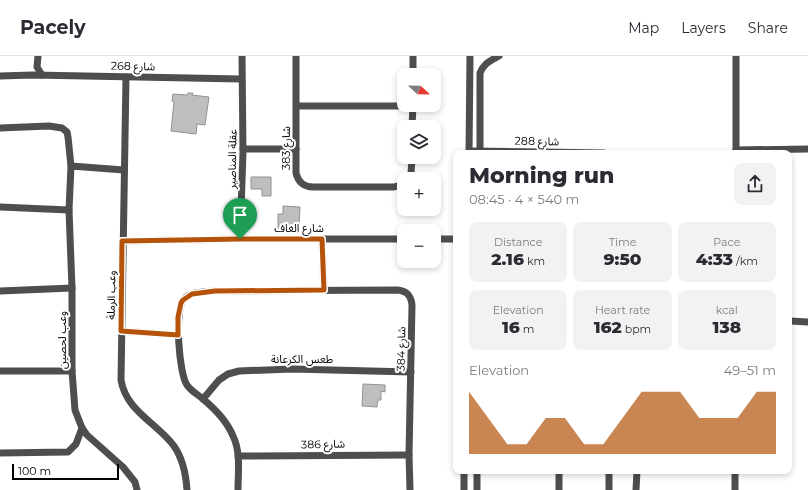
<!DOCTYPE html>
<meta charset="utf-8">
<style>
:root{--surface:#fff;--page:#f2f2f3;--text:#2b2b33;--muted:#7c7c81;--line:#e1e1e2;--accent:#b45309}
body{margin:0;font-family:Montserrat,"Noto Sans Arabic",sans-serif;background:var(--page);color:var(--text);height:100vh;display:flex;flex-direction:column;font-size:15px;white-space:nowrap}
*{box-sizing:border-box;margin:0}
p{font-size:13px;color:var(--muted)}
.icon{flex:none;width:22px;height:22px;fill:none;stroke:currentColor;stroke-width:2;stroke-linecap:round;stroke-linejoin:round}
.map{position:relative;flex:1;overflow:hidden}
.drawer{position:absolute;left:453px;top:94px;width:339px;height:324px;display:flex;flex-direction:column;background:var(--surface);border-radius:8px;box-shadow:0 2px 6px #0003}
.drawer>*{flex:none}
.needle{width:26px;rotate:112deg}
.buttons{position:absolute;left:397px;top:12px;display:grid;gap:8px}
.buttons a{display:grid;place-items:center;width:44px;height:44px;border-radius:8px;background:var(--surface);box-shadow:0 2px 6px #0003;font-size:20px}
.scale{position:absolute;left:12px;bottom:10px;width:107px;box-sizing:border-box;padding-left:4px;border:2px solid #000;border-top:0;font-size:11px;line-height:14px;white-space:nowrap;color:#000;-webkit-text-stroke:3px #fff;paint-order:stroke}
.pin{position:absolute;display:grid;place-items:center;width:34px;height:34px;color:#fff;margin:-41px -17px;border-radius:50% 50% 50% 0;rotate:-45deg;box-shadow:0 0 4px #0007}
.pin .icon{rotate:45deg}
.round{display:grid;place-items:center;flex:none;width:42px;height:42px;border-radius:8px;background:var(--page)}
.head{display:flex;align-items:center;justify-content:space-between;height:68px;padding:0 16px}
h1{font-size:22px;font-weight:800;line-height:30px}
.figures{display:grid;grid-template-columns:repeat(3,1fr);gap:6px;height:68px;padding:4px 16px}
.figures div{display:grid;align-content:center;border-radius:8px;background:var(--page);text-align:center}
.figures b{font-size:17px;font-weight:800}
.figures small{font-size:11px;font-weight:400}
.figures p{font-size:11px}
.chart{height:112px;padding:8px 16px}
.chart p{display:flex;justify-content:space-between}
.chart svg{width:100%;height:72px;margin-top:4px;fill:var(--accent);opacity:.7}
header{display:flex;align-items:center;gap:24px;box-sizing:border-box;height:56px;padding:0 20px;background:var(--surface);border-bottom:1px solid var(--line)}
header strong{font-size:19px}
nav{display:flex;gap:22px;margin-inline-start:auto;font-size:14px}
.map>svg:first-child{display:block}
</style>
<header>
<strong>Pacely</strong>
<nav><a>Map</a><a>Layers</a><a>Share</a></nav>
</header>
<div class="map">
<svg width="808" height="434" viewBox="0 0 808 434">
<rect width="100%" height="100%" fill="#fff"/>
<!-- building -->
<g fill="#bebebe" stroke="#929292">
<path d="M188 37H193L192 39 209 41 205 69 197 68 196 78 171 75 174 46 172 45 173 38 187 39Z"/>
<path d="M251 121H271V140H262V133H251Z"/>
<path d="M283 150 300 151 299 173 278 172V158H283Z"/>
<path d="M363 328 385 329V336L381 335V344H378L377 351 362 350Z"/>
</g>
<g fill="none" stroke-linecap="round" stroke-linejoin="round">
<!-- minor -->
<g stroke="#4e4e4e" stroke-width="7">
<path d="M38 0 37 11 42 19"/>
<path d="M296 0V117C298 126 304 131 313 131H394L404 128"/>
<path d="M736 0V97"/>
<path d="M413 19V0"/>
<path d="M0 20 33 19 241 23"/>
<path d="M126 21 121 324C126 355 157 367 174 390 183 403 186 419 187 434"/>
<path d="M297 50H413"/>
<path d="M412 71 413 49"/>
<path d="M0 72 49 70 62 72 67 76 68 81 71 110"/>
<path d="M243 93H296"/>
<path d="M736 94 808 93"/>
<path d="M469 95 604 97"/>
<path d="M469 97 470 0"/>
<path d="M480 97V17C484 7 490 5 499 0"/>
<path d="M124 114 71 110 69 154 72 232V315L75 354 82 372 87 379 123 411 135 426 137 434"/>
<path d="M409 123 411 118 412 101"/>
<path d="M0 151 69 154"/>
<path d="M240 183 243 96 242 0"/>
<path d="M322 183 324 234"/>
<path d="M434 183H456"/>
<path d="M122 185 240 183H404"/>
<path d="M0 235 72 232"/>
<path d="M790 265 808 266"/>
<path d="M121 275 178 279"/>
<path d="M0 315H72"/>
<path d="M203 343 219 324 228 318 239 315 292 313 411 316"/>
<path d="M0 397 68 396 76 388 82 372"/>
<path d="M238 400 409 399"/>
<path d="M609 415V434"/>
<path d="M238 434C238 416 241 396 233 380 227 365 215 353 203 343 197 338 191 335 187 329 179 318 174 253 184 243 191 235 205 236 215 235L398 234C407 235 411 240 412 249L409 399 410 434"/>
<path d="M464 434V415"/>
<path d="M477 434V415"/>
<path d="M559 434V415"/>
<path d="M636 434 637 415"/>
<path d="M735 434V415"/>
</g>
</g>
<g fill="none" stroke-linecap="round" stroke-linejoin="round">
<defs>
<path id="route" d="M240 183H322L324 234 215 235 192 238 183 244 181 247 178 261V279L121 275 122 185Z"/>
</defs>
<!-- route casing -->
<use href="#route" stroke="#fff" stroke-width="8"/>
<!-- route -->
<use href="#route" stroke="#b45309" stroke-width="5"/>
</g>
<g text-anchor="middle" stroke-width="4" stroke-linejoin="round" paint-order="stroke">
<!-- street labels -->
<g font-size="11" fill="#000" stroke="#fff">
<text transform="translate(133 10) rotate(1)" y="4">شارع 268</text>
<text transform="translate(537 85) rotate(1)" y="4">شارع 288</text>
<text transform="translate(286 92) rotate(-90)" y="4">شارع 383</text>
<text transform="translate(232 103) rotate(-89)" y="4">عقلة المناصير</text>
<text x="299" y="176">شارع الغاف</text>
<text transform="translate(111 239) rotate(-89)" y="4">وعب الرملة</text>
<text transform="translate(62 284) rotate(-90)" y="4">وعب لحصين</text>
<text transform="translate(401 293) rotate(-89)" y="4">شارع 384</text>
<text x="302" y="307">طعس الكرعانة</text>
<text transform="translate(323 388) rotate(-1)" y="4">شارع 386</text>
</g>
</g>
</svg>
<div class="buttons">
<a><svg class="needle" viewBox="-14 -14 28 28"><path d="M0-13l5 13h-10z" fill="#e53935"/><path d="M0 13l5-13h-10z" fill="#7c7c81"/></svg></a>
<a><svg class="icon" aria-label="layers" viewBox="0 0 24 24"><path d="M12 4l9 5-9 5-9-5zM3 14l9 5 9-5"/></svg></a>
<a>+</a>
<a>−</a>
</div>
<div class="scale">100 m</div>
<div class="pin" style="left:240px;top:183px;background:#1e9e55"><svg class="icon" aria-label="arrive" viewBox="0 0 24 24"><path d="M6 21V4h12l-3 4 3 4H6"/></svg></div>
<section class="drawer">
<div class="head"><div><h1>Morning run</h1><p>08:45 · 4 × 540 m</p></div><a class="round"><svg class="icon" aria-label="share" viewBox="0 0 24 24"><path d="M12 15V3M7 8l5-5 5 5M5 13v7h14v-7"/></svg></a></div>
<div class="figures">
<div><p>Distance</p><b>2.16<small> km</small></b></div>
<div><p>Time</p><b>9:50</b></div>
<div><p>Pace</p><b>4:33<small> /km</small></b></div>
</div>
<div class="figures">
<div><p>Elevation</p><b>16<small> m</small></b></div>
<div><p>Heart rate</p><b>162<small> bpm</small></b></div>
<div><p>kcal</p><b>138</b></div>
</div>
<div class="chart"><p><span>Elevation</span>49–51 m</p>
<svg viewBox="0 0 160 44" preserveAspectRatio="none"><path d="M0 44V6L10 22L20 38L30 38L40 22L50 22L60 38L70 38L80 22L90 6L100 6L110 6L120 22L130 22L140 22L150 6L160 6V44z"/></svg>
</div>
</section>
</div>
